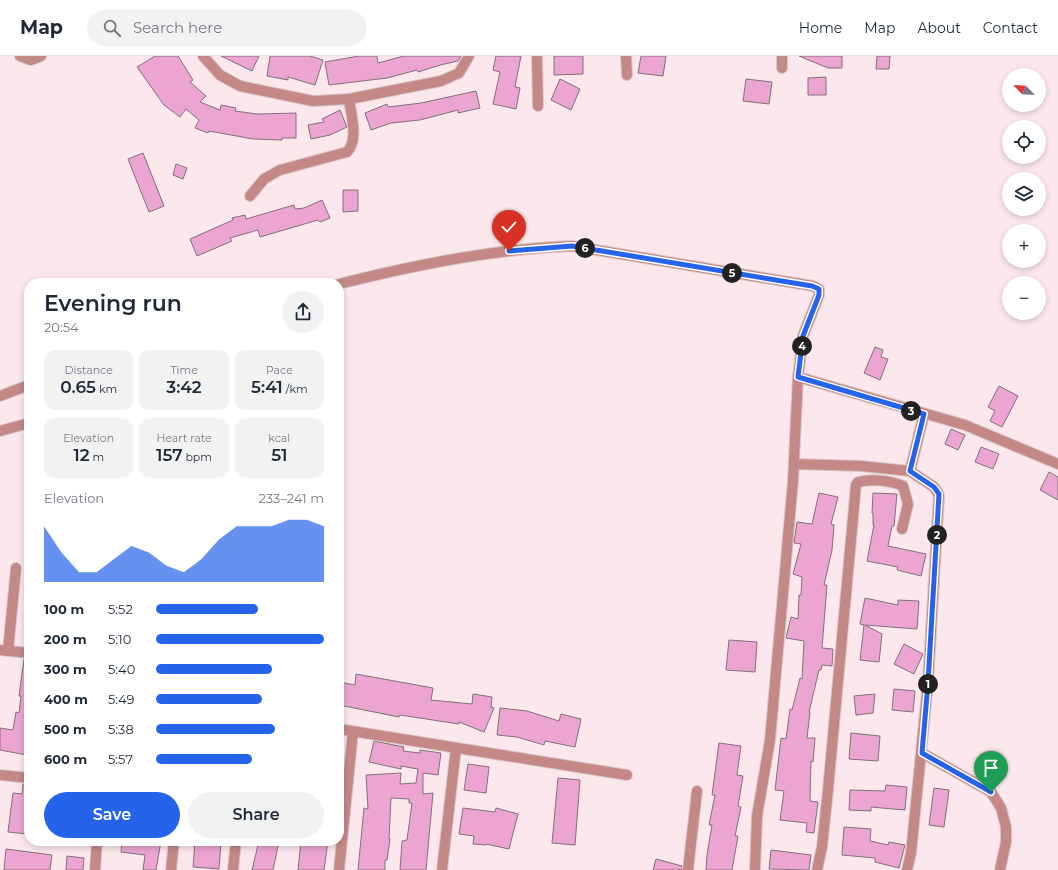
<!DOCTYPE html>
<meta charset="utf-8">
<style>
:root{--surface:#fff;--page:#f2f2f3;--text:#1f2937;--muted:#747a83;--line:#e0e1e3;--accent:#2563eb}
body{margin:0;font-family:Montserrat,sans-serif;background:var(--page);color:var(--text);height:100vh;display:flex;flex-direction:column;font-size:15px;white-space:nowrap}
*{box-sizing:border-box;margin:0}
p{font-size:13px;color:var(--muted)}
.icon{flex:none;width:22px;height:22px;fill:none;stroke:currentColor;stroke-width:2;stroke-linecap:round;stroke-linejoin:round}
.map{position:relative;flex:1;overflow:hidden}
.side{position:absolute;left:24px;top:222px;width:320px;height:568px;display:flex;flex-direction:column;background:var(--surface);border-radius:16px;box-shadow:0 2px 6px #0003}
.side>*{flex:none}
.needle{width:26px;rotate:295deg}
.tools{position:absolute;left:1002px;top:12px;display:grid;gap:8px}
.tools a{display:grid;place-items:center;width:44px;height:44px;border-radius:50%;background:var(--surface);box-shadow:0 2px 6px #0003;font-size:20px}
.pin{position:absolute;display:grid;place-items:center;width:34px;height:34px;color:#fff;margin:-41px -17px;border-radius:50% 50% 50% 0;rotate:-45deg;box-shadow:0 0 4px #0007}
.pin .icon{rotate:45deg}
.km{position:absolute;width:20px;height:20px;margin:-10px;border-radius:50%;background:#222;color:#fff;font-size:11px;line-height:20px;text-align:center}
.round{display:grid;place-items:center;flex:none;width:42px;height:42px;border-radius:21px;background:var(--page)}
.overview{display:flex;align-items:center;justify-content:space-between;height:68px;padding:0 20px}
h1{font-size:22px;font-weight:600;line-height:30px}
.figures{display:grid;grid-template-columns:repeat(3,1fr);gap:6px;height:68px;padding:4px 20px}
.figures div{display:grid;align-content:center;border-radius:10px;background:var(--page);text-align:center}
.figures b{font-size:17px;font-weight:600}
.figures small{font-size:11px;font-weight:400}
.figures p{font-size:11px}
.chart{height:112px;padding:8px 20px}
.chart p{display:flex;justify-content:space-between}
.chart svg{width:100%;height:72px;margin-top:4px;fill:var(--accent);opacity:.7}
.action{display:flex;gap:8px;margin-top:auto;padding:8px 20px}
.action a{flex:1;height:46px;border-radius:24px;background:var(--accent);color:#fff;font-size:16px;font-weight:600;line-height:46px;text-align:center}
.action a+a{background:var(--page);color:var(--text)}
ul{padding:0 20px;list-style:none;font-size:13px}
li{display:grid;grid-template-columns:64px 48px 1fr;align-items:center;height:30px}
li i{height:10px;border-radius:5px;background:var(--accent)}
header{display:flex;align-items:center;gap:24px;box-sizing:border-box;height:56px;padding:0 20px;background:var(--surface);border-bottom:1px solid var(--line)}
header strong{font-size:19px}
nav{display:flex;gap:22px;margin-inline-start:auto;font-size:14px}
.search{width:280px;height:36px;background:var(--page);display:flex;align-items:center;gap:10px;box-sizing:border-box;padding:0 14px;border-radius:22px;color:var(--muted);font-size:15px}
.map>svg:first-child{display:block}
</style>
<header>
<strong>Map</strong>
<div class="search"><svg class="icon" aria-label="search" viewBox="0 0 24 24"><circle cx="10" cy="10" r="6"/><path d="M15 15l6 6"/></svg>Search here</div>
<nav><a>Home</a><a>Map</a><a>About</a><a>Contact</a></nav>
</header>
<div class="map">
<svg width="1058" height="814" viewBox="0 0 1058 814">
<rect width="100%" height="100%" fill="#fce8ec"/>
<!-- building -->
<g fill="#eca5d1" stroke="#807079">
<path d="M155 0H178L193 24 190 26 206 40 200 46 220 54 221 49 236 52 235 55 257 58 296 57V82H282V84L253 83 209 75 208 77 195 72 199 64 186 53 180 61 164 49 137 11Z"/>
<path d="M221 0H259L252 15Z"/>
<path d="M270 0H310L323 4 315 29 288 21V24L267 20Z"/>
<path d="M359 0H377L378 7 404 0H461L458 5 440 9 418 16 417 14 387 22 329 29 325 6Z"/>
<path d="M496 0H521L515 31 520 32 516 53 493 48 500 16 493 14Z"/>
<path d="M554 0H583V18L554 19Z"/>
<path d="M641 0H666L663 20 638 17Z"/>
<path d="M799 0H842V12H828Z"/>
<path d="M877 0H890L889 13H876Z"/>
<path d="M826 21V39H808V22Z"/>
<path d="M560 23 580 33 571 54 551 44Z"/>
<path d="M746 23 772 26 769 48 743 45Z"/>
<path d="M476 35 480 52 458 57V54L420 64 391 67 371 74 365 57 387 48 388 51 421 47Z"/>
<path d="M340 54 347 71 330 79 311 83 308 69 324 66 322 63Z"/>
<path d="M143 97 164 150 149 156 128 103Z"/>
<path d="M176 108 187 112 183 123 173 119Z"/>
<path d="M343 134H358V155L343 156Z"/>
<path d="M322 144 330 162 320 166 318 164 260 181 258 174 230 182 232 185 197 200 190 183 233 164 232 162 245 159 246 163 294 149 295 153 304 152Z"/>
<path d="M875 291 883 294 881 301 888 303 880 324 864 317Z"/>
<path d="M999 330 1018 340 1002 371 990 365 995 355 988 351Z"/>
<path d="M951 373 965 379 958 394 945 388Z"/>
<path d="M981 391 999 398 993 413 975 406Z"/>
<path d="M1049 416 1058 421V444L1040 434Z"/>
<path d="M819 437 838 441 831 468 834 469 832 494 824 529H827L822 592 833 593 832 610 822 609 821 614H819L809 656H810L807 682H815L813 706 811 705 810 745 818 746 814 777 806 776 807 767 780 764 784 735 775 734 781 682 786 683 790 653 792 654 800 622 802 623 804 585 786 582 791 561 798 563 799 539H801L802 521 793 518 801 488 794 487 797 466 812 468Z"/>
<path d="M873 437 897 438 894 470H892L888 490 926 498 921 520 897 514 898 511 867 505 874 469H873V457H872Z"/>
<path d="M865 542 898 549V544L919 545 917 573 865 569 882 578 879 606 860 604 864 569 860 568Z"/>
<path d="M729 584 757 586 755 616 726 614Z"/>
<path d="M904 588 923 598 914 618 894 608Z"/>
<path d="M24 603 29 604V689L27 699 0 694V672L13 674 16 656 19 657 21 640H19Z"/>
<path d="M356 618 433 632 431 644 472 648 473 638 492 641 491 651 494 652 484 676 459 666V668L400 659 399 661 339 649V626L355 629Z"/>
<path d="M894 633 915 635 913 656 892 654Z"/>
<path d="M875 638 873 657 856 659 854 640Z"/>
<path d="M500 652 527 655 559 665 561 658 581 663 575 691 545 685 544 689 517 681 497 679Z"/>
<path d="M851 677 880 680 878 705 849 703Z"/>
<path d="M374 685 404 691 403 695 420 697V694L441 697 438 719 423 717V738L433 737 426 814H400L402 785 407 784 412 747H409V743L391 742 389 783H390L387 804H385V814H358L364 752 368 753 366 719 401 717 400 728 416 727 418 713 401 710V713L369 706Z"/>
<path d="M719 687 741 690 737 719 743 720 738 750 741 751 735 780H738L732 814H706L707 799 712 769H709L715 739H712Z"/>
<path d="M468 708 489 711 486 737 464 734Z"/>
<path d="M558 722 580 724 575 789 552 787Z"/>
<path d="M23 728H29L27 778 8 776 13 737 22 738Z"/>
<path d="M886 729 907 731 905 754 871 751V755L849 754 850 734 885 735Z"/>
<path d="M934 732 949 734 944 771 929 769Z"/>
<path d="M463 752 495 756 496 752 518 758 509 793 486 788V789L473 788 474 780 459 778Z"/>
<path d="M844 771 871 773 870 785 888 789 889 786 905 789 899 812 875 806V802L842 799Z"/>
<path d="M122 785H161L156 814H143L145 799 121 796Z"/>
<path d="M195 785H221L219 813 193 811Z"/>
<path d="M259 785H279L273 814H252Z"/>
<path d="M301 785H328L324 814H298Z"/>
<path d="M6 793 52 799 50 814H4Z"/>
<path d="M771 794 811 799 809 814 769 813Z"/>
<path d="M67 800 84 802 83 814H66Z"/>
<path d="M656 803 682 810V814H653Z"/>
</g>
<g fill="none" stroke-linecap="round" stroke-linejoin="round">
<defs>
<g id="minor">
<path d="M20 0 31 4 41 0"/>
<path d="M203 0 220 19 240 30 313 45 349 43 441 25 459 17 469 0"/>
<path d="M537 0 538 50"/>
<path d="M626 0 627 19"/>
<path d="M782 0V12"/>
<path d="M250 140 264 123 280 114 347 96C359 83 351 60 349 43"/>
<path d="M339 228C415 209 493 193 572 190L813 230 819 233V239L803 280 798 321 793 425 770 684 757 760 755 814"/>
<path d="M798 321 965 369 1058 408"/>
<path d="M0 340 29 329"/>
<path d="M0 375 29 367"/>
<path d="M794 408 861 410 910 415 934 431 939 439 928 627 911 797 907 814"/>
<path d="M910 415 924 358"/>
<path d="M0 594 29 597"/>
<path d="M8 595 16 512"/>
<path d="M339 673 627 719"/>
<path d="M922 697 991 736 1001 752 1006 771V786L1000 814"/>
<path d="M0 719 29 722"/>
<path d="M95 814 97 785"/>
<path d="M171 814 174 785"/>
<path d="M233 814 236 785"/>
<path d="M339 814 353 676"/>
<path d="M442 814 456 692"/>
<path d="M688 814 697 735"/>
<path d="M817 814 822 791 828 734 856 429 858 426C871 423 890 424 903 430L908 448 902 473"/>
</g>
</defs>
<!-- minor casing -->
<use href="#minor" stroke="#d8c6ca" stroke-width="12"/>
<!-- minor -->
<use href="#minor" stroke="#c48987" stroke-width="10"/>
</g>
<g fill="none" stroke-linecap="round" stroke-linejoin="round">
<defs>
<path id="route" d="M509 195 572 190 812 230 819 233V239L803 280 798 321 924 358 910 415 934 431 939 438 928 627 922 697 991 736"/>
</defs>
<!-- route casing -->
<use href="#route" stroke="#fff" stroke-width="8"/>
<!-- route -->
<use href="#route" stroke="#2563eb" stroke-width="5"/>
</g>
</svg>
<div class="tools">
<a><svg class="needle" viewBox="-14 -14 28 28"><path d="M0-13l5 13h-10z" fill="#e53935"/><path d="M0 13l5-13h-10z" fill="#747a83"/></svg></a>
<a><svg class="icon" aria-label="locate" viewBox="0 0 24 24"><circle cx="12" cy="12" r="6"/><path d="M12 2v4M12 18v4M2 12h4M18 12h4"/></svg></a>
<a><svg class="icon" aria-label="layers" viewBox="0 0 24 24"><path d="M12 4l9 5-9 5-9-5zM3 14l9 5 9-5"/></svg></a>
<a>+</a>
<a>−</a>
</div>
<div class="pin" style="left:991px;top:736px;background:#1e9e55"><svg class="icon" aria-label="arrive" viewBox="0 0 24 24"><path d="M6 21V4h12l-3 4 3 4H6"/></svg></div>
<div class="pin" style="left:509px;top:195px;background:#d93025"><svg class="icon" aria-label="check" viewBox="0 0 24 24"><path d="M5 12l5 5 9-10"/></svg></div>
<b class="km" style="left:928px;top:628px">1</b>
<b class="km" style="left:937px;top:479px">2</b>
<b class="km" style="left:911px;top:355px">3</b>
<b class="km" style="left:802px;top:290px">4</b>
<b class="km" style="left:732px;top:217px">5</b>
<b class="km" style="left:585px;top:192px">6</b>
<section class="side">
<div class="overview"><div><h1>Evening run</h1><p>20:54</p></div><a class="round"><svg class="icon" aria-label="share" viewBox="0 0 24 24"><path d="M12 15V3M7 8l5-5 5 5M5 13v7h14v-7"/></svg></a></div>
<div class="figures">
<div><p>Distance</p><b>0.65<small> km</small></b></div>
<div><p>Time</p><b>3:42</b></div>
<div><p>Pace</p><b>5:41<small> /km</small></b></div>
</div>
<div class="figures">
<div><p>Elevation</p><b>12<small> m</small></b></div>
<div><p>Heart rate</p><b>157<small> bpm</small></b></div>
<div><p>kcal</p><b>51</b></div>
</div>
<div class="chart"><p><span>Elevation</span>233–241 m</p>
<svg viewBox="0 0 160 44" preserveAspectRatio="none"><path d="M0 44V10L10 26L20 38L30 38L40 30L50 22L60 26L70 34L80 38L90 30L100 18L110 10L120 10L130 10L140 6L150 6L160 10V44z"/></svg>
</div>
<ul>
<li><b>100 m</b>5:52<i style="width:61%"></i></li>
<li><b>200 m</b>5:10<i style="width:100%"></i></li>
<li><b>300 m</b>5:40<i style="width:69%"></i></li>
<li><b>400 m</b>5:49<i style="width:63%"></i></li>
<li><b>500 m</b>5:38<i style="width:71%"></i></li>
<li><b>600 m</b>5:57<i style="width:57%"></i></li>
</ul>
<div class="action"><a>Save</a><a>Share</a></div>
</section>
</div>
